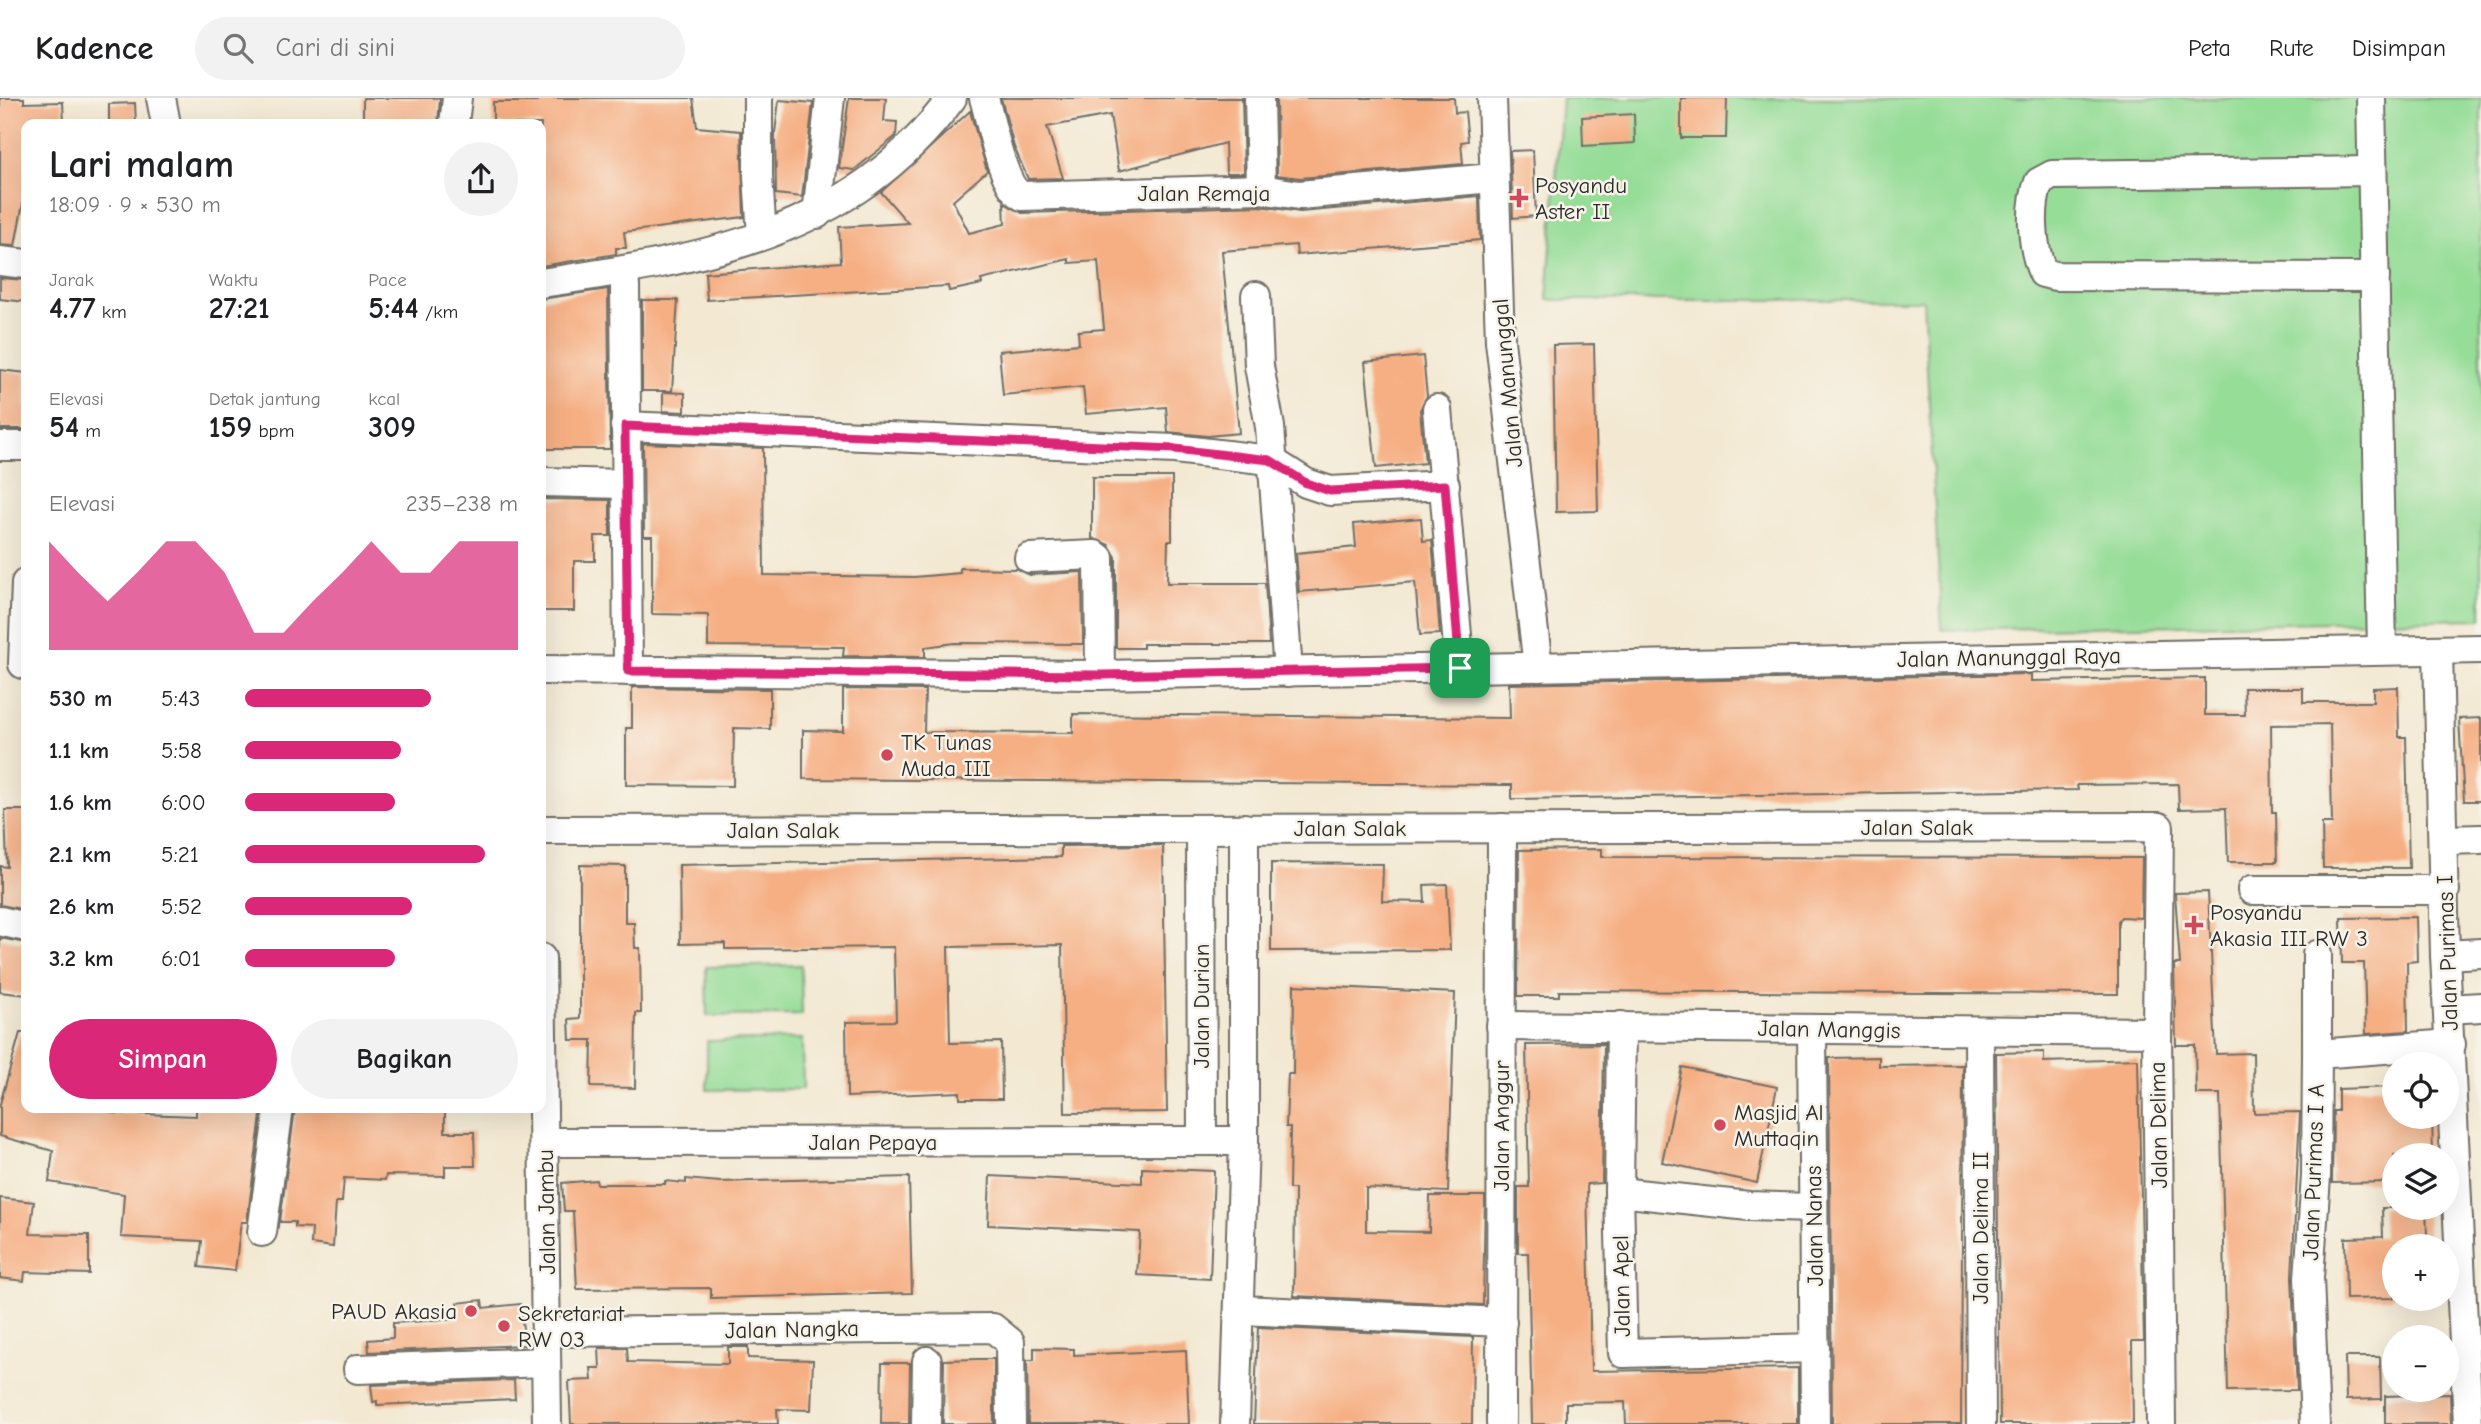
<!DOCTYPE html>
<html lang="id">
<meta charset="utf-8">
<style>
:root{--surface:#fff;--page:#f2f2f2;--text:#202124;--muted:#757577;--line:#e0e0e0;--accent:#db2777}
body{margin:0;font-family:"Comic Neue",sans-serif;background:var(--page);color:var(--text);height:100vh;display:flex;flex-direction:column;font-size:26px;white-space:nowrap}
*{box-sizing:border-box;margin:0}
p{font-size:23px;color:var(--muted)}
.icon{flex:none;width:38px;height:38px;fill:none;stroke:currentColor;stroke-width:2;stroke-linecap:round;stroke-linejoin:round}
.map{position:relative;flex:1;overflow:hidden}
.panel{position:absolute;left:21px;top:21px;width:525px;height:994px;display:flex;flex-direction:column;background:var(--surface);border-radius:14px;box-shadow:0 7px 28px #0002}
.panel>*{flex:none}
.buttons{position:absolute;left:2382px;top:954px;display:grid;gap:14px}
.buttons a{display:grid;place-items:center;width:77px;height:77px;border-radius:50%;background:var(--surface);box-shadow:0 7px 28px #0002;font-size:35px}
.pin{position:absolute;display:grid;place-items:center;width:60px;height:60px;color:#fff;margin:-30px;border-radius:14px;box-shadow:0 4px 10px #0006}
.round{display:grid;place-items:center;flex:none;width:74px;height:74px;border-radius:37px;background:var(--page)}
.overview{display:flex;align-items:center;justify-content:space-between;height:119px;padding:0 28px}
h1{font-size:38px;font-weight:700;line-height:52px}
.metrics{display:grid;grid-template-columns:repeat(3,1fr);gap:10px;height:119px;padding:7px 28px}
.metrics div{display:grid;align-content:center}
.metrics b{font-size:30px;font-weight:700}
.metrics small{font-size:19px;font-weight:400}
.metrics p{font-size:19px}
.chart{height:196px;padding:14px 28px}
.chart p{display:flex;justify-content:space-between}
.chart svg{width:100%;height:126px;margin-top:7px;fill:var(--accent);opacity:.7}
.cta{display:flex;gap:14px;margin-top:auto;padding:14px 28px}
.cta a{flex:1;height:80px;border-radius:42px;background:var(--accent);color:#fff;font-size:28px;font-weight:700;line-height:80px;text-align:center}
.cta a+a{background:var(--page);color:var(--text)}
ul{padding:0 28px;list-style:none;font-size:23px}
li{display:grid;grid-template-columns:112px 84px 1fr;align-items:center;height:52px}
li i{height:18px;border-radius:9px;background:var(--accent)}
header{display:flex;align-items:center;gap:42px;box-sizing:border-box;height:98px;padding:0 35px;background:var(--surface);border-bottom:2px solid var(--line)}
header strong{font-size:33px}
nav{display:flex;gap:38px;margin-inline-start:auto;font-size:24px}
.search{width:490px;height:63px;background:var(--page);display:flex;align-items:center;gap:18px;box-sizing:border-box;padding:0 24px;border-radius:38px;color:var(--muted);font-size:26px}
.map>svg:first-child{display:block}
</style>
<header>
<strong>Kadence</strong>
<div class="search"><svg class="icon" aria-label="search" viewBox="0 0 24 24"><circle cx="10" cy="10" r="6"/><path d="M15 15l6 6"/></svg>Cari di sini</div>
<nav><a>Peta</a><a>Rute</a><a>Disimpan</a></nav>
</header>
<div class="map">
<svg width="2481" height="1326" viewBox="0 0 2481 1326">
<rect width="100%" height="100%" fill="#f7f3e8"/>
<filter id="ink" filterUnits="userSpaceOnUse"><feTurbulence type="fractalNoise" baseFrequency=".0143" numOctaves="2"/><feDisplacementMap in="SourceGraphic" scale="14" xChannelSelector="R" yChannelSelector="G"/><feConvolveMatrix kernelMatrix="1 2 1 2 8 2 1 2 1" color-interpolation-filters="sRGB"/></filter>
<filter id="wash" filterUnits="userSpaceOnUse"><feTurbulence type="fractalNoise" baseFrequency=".00686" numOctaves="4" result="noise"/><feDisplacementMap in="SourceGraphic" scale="28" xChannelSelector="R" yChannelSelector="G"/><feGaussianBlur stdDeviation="1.57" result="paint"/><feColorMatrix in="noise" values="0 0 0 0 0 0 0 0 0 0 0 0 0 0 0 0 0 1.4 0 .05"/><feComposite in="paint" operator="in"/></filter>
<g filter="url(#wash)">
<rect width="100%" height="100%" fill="#f3e9d3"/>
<!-- green -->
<g fill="#96dd98" stroke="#608462" stroke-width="2">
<path d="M1562 0H2481V521L1942 532 1923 202H1547Z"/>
<path d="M801 867 802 917 707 918 706 869Z"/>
<path d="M802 941 803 991 707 992V943Z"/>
</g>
<g id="blocks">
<!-- building -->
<g fill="#f6af83">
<path d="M0 0H24V5L63 4 64 26H26V89L15 148 0 147Z"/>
<path d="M363 0H440L438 26H363Z"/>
<path d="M551 0H693L697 29 741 33 744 119 624 134 626 150H616V156L541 168V26H493V4H537L536 1Z"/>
<path d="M849 0H886L884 23 897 24 896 38 854 72 839 70Z"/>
<path d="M1001 0H1242L1244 75H1226L1225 45 1119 73 1110 17 1047 29 1063 80 1028 81 1014 49Z"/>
<path d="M1276 0H1454L1455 15 1465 14 1468 43 1461 44 1463 66 1300 80 1277 77Z"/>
<path d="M1681 0H1727L1726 40H1681Z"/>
<path d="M779 2 813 5 802 99 776 96 775 35Z"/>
<path d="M135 5 136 26H109V6Z"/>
<path d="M970 13 987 73 953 103 969 135 1005 126 1004 105 1022 115 1260 108 1300 114 1479 98 1480 142 1297 157 1296 147 1222 153 1239 335 1208 338 1168 334 1166 309 1086 316 1083 289 1003 297 999 253 1079 246 1078 233 1104 231 1098 163 1069 165V161L981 182 982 186 949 193 948 188 707 202 705 175 841 164 839 129 908 125 881 94Z"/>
<path d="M1634 16 1635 45 1583 48 1582 19Z"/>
<path d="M1533 52 1536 118 1513 120 1510 53Z"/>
<path d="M0 180 26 182V204L0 201Z"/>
<path d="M608 191 610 351H541V201Z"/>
<path d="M642 202H678L672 293H642Z"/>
<path d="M1594 246 1598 413 1556 414 1553 247Z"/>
<path d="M1423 258 1427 298 1420 312 1425 365 1376 370 1365 264Z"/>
<path d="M0 272 26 275V331H0Z"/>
<path d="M663 294 685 295V314L663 313Z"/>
<path d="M643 345 763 350 764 477 914 479 960 475V470L1017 471 1030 477 1082 474 1083 546 954 545 925 549V559L843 558 844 549 708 548V517L652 516V438H644Z"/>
<path d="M1092 379H1172V443H1168L1167 485H1265L1269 546H1143V550H1116V459L1109 447 1092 440Z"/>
<path d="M541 401 610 402V438H595V463H574V513H541Z"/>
<path d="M1421 420 1423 443 1432 442 1440 536 1420 537 1415 484 1299 494 1296 455 1356 449 1354 426Z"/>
<path d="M2031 576V583L2205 580V617H2245L2244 590H2303V604H2373V590L2398 589 2399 639H2406L2409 770H2323L2322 725H2332L2330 626 2271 627 2272 714H2276L2277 764H2228L2226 710 2179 711 2178 686 2077 687 2078 692 1512 701V687L803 681V632L843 633V591L925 592 924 634 1073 635V616L1510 620 1509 586Z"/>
<path d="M632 589 770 591V631L734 630 733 688 626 687V630H632Z"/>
<path d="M2481 620V703H2464L2459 621Z"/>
<path d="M5 712H26V812L0 807V768L7 769Z"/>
<path d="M1163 747 1167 1014 1065 1015 1062 847 948 849 950 945 1001 944 1002 1001H960V994L847 999 846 924 896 923 894 849 725 851V845L680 846 679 767 1061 759V748Z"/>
<path d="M1602 751V759L2142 760 2141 820 2121 819 2118 823V896L1559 893V898H1518L1519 752Z"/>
<path d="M1271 765 1383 766 1382 803 1425 804 1424 787 1447 786 1450 852 1271 853Z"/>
<path d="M580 767 625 768V825H634L635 850H640L641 915H636L635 990 591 989 592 942H570L569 921 580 920Z"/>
<path d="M2208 794 2216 956 2253 955 2254 1015 2300 1014 2292 1179 2297 1292 2228 1293 2220 996H2196L2195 947H2176L2174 866H2180L2175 795Z"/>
<path d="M2416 819 2417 863 2407 864 2408 933 2366 936 2364 865H2342L2341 820Z"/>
<path d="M0 840 26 845V897L0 894Z"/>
<path d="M1294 887 1455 895 1448 1094 1366 1090V1133L1429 1134 1430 1098H1485L1483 1207 1294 1198 1295 1091H1289L1290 1029H1286L1288 976H1293Z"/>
<path d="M20 935H26V1010H114L113 1015 196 1018V1010H262L247 1124H241L235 1173 199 1169 202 1143 121 1139 124 1096 49 1084 53 1053 0 1038V1006Z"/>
<path d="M1604 946 1602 1085 1587 1086 1591 1273 1798 1270V1326H1626L1625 1304 1566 1305V1326H1532L1528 1155H1518V1089H1529L1526 947Z"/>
<path d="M2044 954V964L2138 961 2144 1243H2132L2133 1326H2000L1996 955Z"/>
<path d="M1879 959V968L1963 967 1961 1326H1832L1829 960Z"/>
<path d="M1682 969 1777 989 1757 1085 1662 1064Z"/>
<path d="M2394 989V1018H2432L2433 1057H2394V1084L2332 1085 2333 1013H2338V991Z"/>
<path d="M295 1010 445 1013V1034H474L475 1068H445V1078L386 1077 385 1082 344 1080 342 1104H336L333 1149 311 1146 312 1130 295 1129V1124H280Z"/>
<path d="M1142 1070 1214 1073 1210 1181 1137 1177 1140 1134 988 1127 990 1078 1142 1085Z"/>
<path d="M909 1079 912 1195 711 1200V1190L577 1191 573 1113H564L562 1085 596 1082 597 1086H665V1083L686 1085V1081L720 1084Z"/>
<path d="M0 1100 34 1104 30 1136 89 1137V1176L25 1174 24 1183 0 1180Z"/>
<path d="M2382 1110H2426L2427 1137 2420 1138V1148H2394V1200L2346 1201 2345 1140 2383 1139Z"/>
<path d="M482 1202 483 1210 520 1206 525 1247 369 1254 368 1242 393 1240V1225L459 1221 457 1205Z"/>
<path d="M1258 1229 1473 1239 1472 1326H1254Z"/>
<path d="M728 1249H748V1260L813 1262 811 1312 777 1311 778 1326H571L569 1283 592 1282 591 1270H600L599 1250H627L628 1264 728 1266Z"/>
<path d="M1034 1250 1074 1251V1257L1186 1252 1189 1326H1028L1027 1262H1034Z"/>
<path d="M2345 1259H2380L2381 1301 2346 1302Z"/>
<path d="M978 1261H994V1326H943L944 1262Z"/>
<path d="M882 1265H910L909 1326H881Z"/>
<path d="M514 1282 515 1301 377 1307V1303L373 1304 371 1287Z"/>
<path d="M2450 1296 2451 1326H2385V1298Z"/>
</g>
</g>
</g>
<g filter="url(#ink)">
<use href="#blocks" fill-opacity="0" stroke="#716e66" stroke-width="2"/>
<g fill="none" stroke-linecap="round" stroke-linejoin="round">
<defs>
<g id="minor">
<path d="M161 0 166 26"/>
<path d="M758 0V79L762 137"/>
<path d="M984 0C991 23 1002 89 1022 98L1261 91 1299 97 1493 80"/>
<path d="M1259 0 1261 91"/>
<path d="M1492 0 1500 243 1538 569"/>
<path d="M2371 0 2382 552"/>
<path d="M454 26 457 0"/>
<path d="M2372 73 2052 77 2039 84C2029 109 2032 151 2043 175L2055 178 2375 179"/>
<path d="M817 116 830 0"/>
<path d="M0 163 26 166"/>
<path d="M541 185C701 161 849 139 952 0"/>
<path d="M625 187 628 573"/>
<path d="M1256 198 1259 268 1270 329 1288 574"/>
<path d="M1437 311 1460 571"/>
<path d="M625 328 1175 351 1270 362 1306 385 1330 393 1445 387"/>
<path d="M0 348H26"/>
<path d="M541 384 625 386"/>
<path d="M1029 460 1095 457 1099 460 1100 577"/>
<path d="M2438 552 2445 857 2468 1326"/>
<path d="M23 566 26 485"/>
<path d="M541 572 1100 577 2481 551"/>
<path d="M1201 731 1202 1043"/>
<path d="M541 732 2159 729 2157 934 2161 1326"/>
<path d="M2444 742 2481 741"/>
<path d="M2252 792H2445"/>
<path d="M0 823 26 829"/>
<path d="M2317 857V956"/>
<path d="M2445 857 2481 855"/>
<path d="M541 860 547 1326"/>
<path d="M2448 911 2481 909"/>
<path d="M1501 928 2157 934"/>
<path d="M1621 928 1619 1094 1623 1255 1815 1250"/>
<path d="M1812 931 1815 1326"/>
<path d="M1979 935 1981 1326"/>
<path d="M545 1044 1244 1043"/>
<path d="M1619 1094 1749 1108 1813 1110"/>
<path d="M262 1134 279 1010"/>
<path d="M1240 1212 1502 1224"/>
<path d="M547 1234 993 1230 1010 1244 1011 1326"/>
<path d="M358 1271 545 1264"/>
<path d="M926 1326 927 1263"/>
<path d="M1235 1326 1244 1043V730"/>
<path d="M1501 1326 1502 730"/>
<path d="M2315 1326 2309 1180 2316 1078 2317 956 2451 946"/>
</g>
</defs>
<!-- minor casing -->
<use href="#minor" stroke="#716e66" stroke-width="32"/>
<!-- minor -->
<use href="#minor" stroke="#fff" stroke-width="28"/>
</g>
</g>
<g fill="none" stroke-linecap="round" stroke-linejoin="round" filter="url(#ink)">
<defs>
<path id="route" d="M625 328 1175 351 1270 362 1306 385 1330 393 1445 387 1460 570 1100 577 628 573Z"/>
</defs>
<!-- route casing -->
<use href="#route" stroke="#fff" stroke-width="14"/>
<!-- route -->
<use href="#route" stroke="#db2777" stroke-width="9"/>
</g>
<!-- markers -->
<g fill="#d1495b" stroke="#f7f3e8" stroke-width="2.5">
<path d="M1515.5 89.5h7v7h7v7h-7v7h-7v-7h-7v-7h7z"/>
<circle cx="887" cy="657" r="7"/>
<path d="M2190.5 816.5h7v7h7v7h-7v7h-7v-7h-7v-7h7z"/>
<circle cx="1720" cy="1027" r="7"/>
<circle cx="471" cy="1213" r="7"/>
<circle cx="504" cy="1228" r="7"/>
</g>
<g text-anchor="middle" stroke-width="5" stroke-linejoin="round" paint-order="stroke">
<!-- poi labels -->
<g font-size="23" fill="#2b2b2b" stroke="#f7f3e8" text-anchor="start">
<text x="1535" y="95">Posyandu<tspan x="1535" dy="26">Aster II</tspan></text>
<text x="901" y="652">TK Tunas<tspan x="901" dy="26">Muda III</tspan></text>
<text x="2210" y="822">Posyandu<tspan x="2210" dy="26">Akasia III RW 3</tspan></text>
<text x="1734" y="1022">Masjid Al<tspan x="1734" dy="26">Muttaqin</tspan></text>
<text x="457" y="1221" text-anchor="end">PAUD Akasia</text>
<text x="518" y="1223">Sekretariat<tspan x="518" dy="26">RW 03</tspan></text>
</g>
<!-- street labels -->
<g font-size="23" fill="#2b2b2b" stroke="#f7f3e8">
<text x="1204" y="103">Jalan Remaja</text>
<text transform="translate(1507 285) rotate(-95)" y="8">Jalan Manunggal</text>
<text transform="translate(2009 559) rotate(-1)" y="8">Jalan Manunggal Raya</text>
<text x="1917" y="737">Jalan Salak</text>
<text x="1350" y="738">Jalan Salak</text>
<text x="783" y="740">Jalan Salak</text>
<text transform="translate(2447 855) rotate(-92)" y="8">Jalan Purimas I</text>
<text transform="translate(1201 908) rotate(-90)" y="8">Jalan Durian</text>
<text transform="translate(1829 931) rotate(1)" y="8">Jalan Manggis</text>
<text transform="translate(2158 1027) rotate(-91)" y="8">Jalan Delima</text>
<text transform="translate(1501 1028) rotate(-90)" y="8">Jalan Anggur</text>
<text x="873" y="1052">Jalan Pepaya</text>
<text transform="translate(2313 1074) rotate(-88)" y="8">Jalan Purimas I A</text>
<text transform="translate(546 1114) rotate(-91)" y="8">Jalan Jambu</text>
<text transform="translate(1814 1128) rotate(-91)" y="8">Jalan Nanas</text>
<text transform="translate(1980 1130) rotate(-90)" y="8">Jalan Delima II</text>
<text transform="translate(1621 1188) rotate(-91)" y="8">Jalan Apel</text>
<text transform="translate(792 1231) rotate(-1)" y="8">Jalan Nangka</text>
</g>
</g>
</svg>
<div class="buttons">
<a><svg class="icon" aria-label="locate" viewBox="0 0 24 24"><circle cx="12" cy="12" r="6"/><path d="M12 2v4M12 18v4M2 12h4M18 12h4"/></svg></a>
<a><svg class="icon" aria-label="layers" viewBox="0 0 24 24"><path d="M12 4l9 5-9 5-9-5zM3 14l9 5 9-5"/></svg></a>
<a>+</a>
<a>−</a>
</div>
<div class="pin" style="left:1460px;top:570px;background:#1e9e55"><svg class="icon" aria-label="arrive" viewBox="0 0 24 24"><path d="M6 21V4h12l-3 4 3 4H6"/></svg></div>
<section class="panel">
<div class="overview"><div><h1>Lari malam</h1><p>18:09 · 9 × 530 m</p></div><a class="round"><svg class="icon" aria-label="share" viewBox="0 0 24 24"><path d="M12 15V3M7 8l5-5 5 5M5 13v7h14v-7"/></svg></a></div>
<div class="metrics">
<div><p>Jarak</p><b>4.77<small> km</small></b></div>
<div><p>Waktu</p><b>27:21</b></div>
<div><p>Pace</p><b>5:44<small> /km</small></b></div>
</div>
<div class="metrics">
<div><p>Elevasi</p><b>54<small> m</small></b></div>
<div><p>Detak jantung</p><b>159<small> bpm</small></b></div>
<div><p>kcal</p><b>309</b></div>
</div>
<div class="chart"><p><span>Elevasi</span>235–238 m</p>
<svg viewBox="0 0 160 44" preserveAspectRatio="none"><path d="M0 44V6L10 17L20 27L30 17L40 6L50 6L60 17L70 38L80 38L90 27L100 17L110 6L120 17L130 17L140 6L150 6L160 6V44z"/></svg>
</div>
<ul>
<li><b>530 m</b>5:43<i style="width:68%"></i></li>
<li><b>1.1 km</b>5:58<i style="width:57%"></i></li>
<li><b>1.6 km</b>6:00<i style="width:55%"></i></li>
<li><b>2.1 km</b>5:21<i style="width:88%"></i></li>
<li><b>2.6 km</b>5:52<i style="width:61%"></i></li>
<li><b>3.2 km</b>6:01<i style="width:55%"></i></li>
</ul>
<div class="cta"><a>Simpan</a><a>Bagikan</a></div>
</section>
</div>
